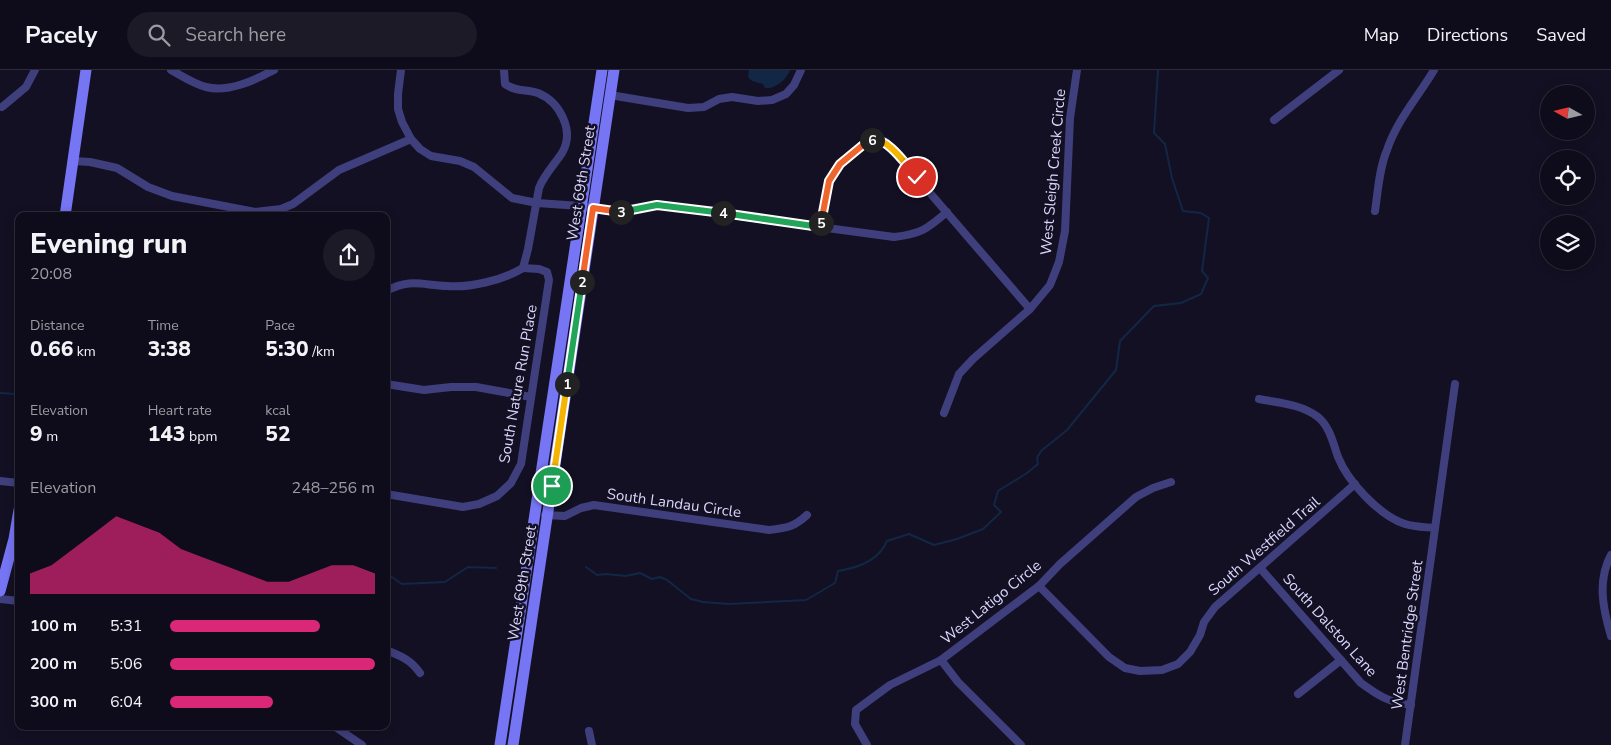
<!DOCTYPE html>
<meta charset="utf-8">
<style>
:root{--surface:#0e0c1a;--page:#1c1a27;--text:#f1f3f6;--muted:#9b9ba2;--line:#2e2c39;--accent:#db2777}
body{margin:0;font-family:"Nunito Sans",sans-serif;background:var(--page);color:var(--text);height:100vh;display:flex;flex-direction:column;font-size:19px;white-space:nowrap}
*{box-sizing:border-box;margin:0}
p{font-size:16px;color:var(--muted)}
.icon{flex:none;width:28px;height:28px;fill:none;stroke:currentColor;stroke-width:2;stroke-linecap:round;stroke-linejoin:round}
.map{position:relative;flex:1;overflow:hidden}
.details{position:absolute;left:15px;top:142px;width:375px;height:518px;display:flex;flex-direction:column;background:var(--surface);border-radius:10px;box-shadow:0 2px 12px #0003,0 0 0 1px var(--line)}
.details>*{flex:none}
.needle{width:32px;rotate:278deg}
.controls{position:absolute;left:1540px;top:15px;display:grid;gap:10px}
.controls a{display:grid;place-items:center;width:55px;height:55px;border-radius:50%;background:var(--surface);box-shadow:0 2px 12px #0003,0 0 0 1px var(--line);font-size:25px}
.pin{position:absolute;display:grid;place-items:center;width:42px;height:42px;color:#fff;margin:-21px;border:2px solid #fff;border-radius:50%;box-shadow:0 1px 5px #0007}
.km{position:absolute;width:25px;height:25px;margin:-12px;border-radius:50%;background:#222;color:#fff;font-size:14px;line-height:25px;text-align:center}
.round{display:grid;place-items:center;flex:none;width:52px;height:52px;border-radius:26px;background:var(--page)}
.overview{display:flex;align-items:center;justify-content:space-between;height:85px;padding:0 15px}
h1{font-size:28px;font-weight:800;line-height:38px}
.stats{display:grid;grid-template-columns:repeat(3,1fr);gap:8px;height:85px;padding:5px 15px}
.stats div{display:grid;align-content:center}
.stats b{font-size:21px;font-weight:800}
.stats small{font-size:14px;font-weight:400}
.stats p{font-size:14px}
.chart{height:140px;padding:10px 15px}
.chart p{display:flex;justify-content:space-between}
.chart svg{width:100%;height:90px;margin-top:5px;fill:var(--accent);opacity:.7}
ul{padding:0 15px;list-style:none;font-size:16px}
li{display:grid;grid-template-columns:80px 60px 1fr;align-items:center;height:38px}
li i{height:12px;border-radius:6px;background:var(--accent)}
header{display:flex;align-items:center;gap:30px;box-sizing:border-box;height:70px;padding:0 25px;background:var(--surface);border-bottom:1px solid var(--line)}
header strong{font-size:24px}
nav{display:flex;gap:28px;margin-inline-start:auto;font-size:18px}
.search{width:350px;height:45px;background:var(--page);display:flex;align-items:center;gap:12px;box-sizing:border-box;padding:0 18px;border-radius:28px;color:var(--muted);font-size:19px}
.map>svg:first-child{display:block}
</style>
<header>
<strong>Pacely</strong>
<div class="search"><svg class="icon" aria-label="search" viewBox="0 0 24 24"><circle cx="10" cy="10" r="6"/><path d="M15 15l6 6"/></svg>Search here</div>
<nav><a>Map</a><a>Directions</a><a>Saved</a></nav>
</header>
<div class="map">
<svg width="1611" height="675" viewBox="0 0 1611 675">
<rect width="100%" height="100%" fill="#131023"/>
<!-- water -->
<path fill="#122746" d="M749 0H790C786 10 776 19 765 18L763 14 752 11 748 7Z"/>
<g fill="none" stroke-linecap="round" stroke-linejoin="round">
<!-- stream -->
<g stroke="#122746" stroke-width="2">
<path d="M0 323 17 324"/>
<path d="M586 497 597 505 606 504 626 506 640 503 652 509 660 507 667 510 691 529 703 532 729 534 806 530 835 513 838 501C858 498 879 490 887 471L909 464 934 475 957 469 983 459 1001 442 994 435 998 421 1027 403 1038 394 1037 388 1041 381 1067 360 1116 300 1120 271 1154 236 1181 233 1201 224 1208 208 1202 201 1209 148 1201 143 1183 141 1172 108 1165 74 1154 63 1158 0"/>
<path d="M386 503 402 514 445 512 468 497 496 498"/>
</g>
<!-- street -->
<g stroke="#403f7e" stroke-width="8">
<path d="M171 0C182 6 194 14 206 17 228 23 255 10 274 0"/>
<path d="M401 0 398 24V39L402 52 411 69 420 79 431 86 460 91 474 97 512 128 537 133 581 136 619 143 657 135 894 167C921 164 927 159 947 142"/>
<path d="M504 0 505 14C516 22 527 19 538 23 560 32 575 61 562 83 554 95 544 105 539 118L528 179 523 198"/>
<path d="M610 25 688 38 704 37 719 29 732 27 758 31 772 30 786 24 794 15 801 0"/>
<path d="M2 37 26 17 35 0"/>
<path d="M1274 50 1339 0"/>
<path d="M74 91 90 92 117 98 148 117 172 126 255 142 281 139 293 134 339 100 411 69"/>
<path d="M1375 141C1378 121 1379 99 1387 80 1397 50 1418 27 1434 0"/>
<path d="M820 157 829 111 840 95 869 70 878 69 886 72 1030 239"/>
<path d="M386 221C411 208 421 215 447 216 470 218 503 210 523 198"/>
<path d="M386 314 424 320 451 317H476L531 327"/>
<path d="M1259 329C1279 333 1301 334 1318 347 1330 357 1333 373 1338 387 1348 412 1380 446 1405 454 1414 457 1425 457 1435 458"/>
<path d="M944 343 959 304 973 289 1030 239 1050 215 1059 192 1065 161 1070 48 1077 0"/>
<path d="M0 411 19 413"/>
<path d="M386 424 463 437 479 434 497 426 511 413 521 394 549 210 547 202 539 199 523 198"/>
<path d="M545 445 565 446 581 438 594 435 769 460C787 458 794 457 807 445"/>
<path d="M1611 485C1597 511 1603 539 1611 566"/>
<path d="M1260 498 1361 613C1379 626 1388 632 1411 635"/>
<path d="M1039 516 1109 587 1125 598 1140 601 1162 600 1178 594 1190 582 1200 565 1204 552 1215 537 1355 414"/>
<path d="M0 529 19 531"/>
<path d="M386 580C401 586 411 590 420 603"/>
<path d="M941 590 958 612 1021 675"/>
<path d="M1298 624 1341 590"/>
<path d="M334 656 362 675"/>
<path d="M589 661 592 675"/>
<path d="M867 675 855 654 856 640 890 615 941 590 1039 516 1060 494 1136 427 1153 418 1171 412"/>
<path d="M1405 675 1455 314"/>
</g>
<!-- secondary -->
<g stroke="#7675f4" stroke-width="11">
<path d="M65 146 86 0"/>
<path d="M0 521 14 469 19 440"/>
<path d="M500 675 602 0"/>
<path d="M513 675 614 0"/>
</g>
</g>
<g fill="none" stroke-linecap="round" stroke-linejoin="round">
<defs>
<path id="split-1" d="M552 416 567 314"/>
<path id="split-2" d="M567 314 582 212"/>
<path id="split-3" d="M582 212 593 138 621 142"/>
<path id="split-4" d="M621 142 657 135 723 143"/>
<path id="split-5" d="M723 143 820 157 821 153"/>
<path id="split-6" d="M821 153 829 111 840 94 869 70H872"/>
<path id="split-7" d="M872 70C888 67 906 95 917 107"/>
</defs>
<!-- split-1 casing -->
<use href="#split-1" stroke="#fff" stroke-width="10"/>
<!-- split-2 casing -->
<use href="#split-2" stroke="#fff" stroke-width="10"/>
<!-- split-3 casing -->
<use href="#split-3" stroke="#fff" stroke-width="10"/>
<!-- split-4 casing -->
<use href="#split-4" stroke="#fff" stroke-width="10"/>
<!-- split-5 casing -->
<use href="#split-5" stroke="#fff" stroke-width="10"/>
<!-- split-6 casing -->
<use href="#split-6" stroke="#fff" stroke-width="10"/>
<!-- split-7 casing -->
<use href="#split-7" stroke="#fff" stroke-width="10"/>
<!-- split-1 -->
<use href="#split-1" stroke="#f5b400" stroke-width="6"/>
<!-- split-2 -->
<use href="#split-2" stroke="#22a559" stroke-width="6"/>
<!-- split-3 -->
<use href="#split-3" stroke="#f0652b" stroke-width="6"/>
<!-- split-4 -->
<use href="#split-4" stroke="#22a559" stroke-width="6"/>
<!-- split-5 -->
<use href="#split-5" stroke="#22a559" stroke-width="6"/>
<!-- split-6 -->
<use href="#split-6" stroke="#f0652b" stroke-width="6"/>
<!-- split-7 -->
<use href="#split-7" stroke="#f5b400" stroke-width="6"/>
</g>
<g text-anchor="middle" stroke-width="5" stroke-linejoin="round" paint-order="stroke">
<!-- street labels -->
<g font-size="15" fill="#dad6fc" stroke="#131023">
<text transform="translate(1053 102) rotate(-85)" y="5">West Sleigh Creek Circle</text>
<text transform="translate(581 113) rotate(-81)" y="5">West 69th Street</text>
<text transform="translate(518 314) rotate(-80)" y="5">South Nature Run Place</text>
<text transform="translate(674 433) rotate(8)" y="5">South Landau Circle</text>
<text transform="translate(1264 476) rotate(-41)" y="5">South Westfield Trail</text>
<text transform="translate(522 513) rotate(-81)" y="5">West 69th Street</text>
<text transform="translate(991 532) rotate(-39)" y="5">West Latigo Circle</text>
<text transform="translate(1330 555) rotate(48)" y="5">South Dalston Lane</text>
<text transform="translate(1407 565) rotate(-82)" y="5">West Bentridge Street</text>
</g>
</g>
</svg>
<div class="controls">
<a><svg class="needle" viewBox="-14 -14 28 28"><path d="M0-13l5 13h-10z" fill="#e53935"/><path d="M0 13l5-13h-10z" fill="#9b9ba2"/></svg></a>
<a><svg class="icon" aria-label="locate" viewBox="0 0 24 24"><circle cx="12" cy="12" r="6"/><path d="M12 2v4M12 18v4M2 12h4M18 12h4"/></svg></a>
<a><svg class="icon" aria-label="layers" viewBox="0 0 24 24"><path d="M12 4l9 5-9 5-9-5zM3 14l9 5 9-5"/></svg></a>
</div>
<div class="pin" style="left:552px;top:416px;background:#1e9e55"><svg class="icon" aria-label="arrive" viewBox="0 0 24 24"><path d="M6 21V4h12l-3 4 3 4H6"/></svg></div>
<div class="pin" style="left:917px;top:107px;background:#d93025"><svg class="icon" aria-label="check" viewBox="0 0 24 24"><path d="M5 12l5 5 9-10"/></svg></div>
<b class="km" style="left:567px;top:314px">1</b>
<b class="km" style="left:582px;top:212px">2</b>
<b class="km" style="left:621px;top:142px">3</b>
<b class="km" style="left:723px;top:143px">4</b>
<b class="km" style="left:821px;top:153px">5</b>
<b class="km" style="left:872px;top:70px">6</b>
<section class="details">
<div class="overview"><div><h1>Evening run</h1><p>20:08</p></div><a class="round"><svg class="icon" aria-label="share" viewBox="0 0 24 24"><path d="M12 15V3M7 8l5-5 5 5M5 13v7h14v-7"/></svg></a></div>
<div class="stats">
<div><p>Distance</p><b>0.66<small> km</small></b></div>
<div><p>Time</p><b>3:38</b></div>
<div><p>Pace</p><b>5:30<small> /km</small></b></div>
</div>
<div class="stats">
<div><p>Elevation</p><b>9<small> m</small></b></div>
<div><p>Heart rate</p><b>143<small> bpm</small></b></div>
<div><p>kcal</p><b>52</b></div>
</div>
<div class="chart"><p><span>Elevation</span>248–256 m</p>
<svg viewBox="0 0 160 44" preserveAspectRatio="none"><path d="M0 44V34L10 30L20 22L30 14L40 6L50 10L60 14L70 22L80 26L90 30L100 34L110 38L120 38L130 34L140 30L150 30L160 34V44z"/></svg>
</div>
<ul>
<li><b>100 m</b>5:31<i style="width:73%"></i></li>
<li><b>200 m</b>5:06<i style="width:100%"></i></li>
<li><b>300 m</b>6:04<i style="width:50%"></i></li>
</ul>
</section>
</div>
